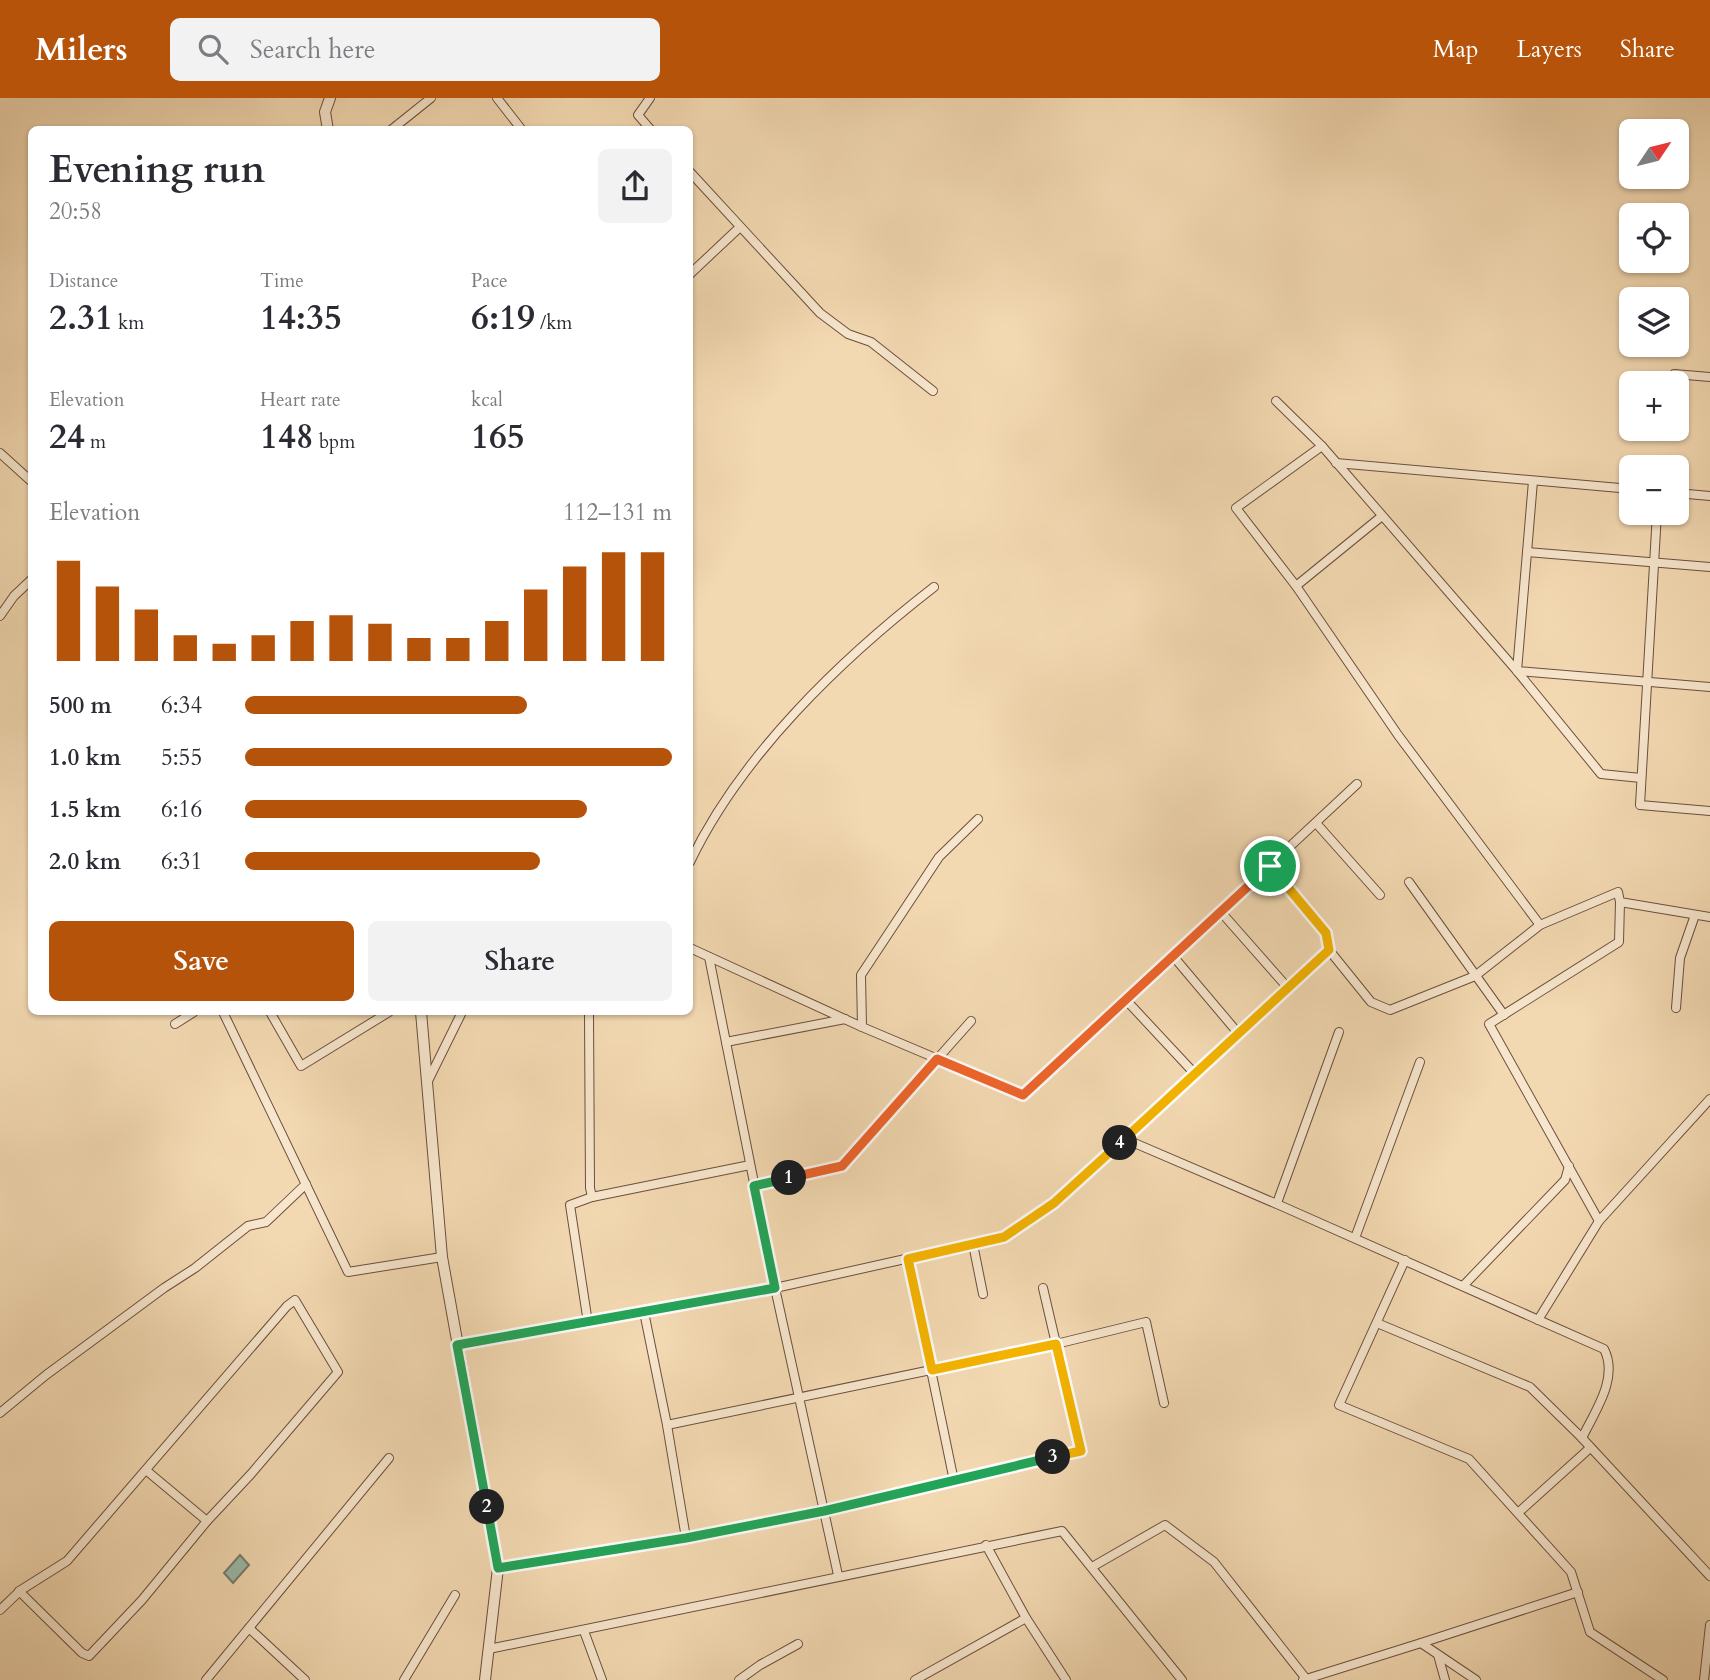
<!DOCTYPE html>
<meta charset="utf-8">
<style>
:root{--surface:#fff;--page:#f2f2f3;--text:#2b2b33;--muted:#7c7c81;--accent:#b45309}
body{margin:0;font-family:Cardo,serif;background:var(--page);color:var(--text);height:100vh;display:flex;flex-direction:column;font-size:26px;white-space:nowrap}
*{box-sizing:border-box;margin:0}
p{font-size:23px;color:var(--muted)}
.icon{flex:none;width:38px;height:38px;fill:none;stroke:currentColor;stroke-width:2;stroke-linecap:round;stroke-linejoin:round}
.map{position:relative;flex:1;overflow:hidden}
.drawer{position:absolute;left:28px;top:28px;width:665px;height:889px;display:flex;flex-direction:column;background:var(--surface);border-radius:10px;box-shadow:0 2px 5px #0004}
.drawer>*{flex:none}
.needle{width:46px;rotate:55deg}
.fabs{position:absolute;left:1619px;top:21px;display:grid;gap:14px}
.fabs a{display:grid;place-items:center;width:70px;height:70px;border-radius:10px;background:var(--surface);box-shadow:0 2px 5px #0004;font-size:35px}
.pin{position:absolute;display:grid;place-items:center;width:60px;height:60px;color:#fff;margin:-30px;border:4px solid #fff;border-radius:50%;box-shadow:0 2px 7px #0007}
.km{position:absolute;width:35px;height:35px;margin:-18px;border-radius:50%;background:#222;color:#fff;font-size:19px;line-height:35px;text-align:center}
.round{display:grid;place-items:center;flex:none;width:74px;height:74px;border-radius:10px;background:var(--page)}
.summary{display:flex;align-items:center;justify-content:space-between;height:119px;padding:0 21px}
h1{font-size:38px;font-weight:700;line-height:52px}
.metrics{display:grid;grid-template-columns:repeat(3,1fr);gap:10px;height:119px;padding:7px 21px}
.metrics div{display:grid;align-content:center}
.metrics b{font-size:35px;font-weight:700}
.metrics small{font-size:19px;font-weight:400}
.metrics p{font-size:19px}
.chart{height:196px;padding:14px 21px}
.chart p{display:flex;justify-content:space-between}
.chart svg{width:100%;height:126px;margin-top:7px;stroke:var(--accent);stroke-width:6}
.action{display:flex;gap:14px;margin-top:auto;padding:14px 21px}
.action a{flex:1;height:80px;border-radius:10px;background:var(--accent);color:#fff;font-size:28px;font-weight:700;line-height:80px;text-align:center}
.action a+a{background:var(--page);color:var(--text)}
ul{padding:0 21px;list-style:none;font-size:23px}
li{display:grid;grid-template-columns:112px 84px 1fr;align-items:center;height:52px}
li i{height:18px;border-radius:9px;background:var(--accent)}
header{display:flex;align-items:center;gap:42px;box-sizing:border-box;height:98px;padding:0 35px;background:var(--accent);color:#fff}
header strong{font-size:33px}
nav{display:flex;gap:38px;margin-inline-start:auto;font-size:24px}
.search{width:490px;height:63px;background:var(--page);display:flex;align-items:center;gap:18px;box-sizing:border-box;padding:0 24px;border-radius:10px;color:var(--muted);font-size:26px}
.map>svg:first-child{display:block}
</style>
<header>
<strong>Milers</strong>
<div class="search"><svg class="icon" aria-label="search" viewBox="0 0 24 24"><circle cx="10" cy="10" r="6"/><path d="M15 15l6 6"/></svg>Search here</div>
<nav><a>Map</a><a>Layers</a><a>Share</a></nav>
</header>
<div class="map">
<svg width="1710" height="1582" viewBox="0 0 1710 1582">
<rect width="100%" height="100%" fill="#f3d9b2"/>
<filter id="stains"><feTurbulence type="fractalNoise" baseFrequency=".00286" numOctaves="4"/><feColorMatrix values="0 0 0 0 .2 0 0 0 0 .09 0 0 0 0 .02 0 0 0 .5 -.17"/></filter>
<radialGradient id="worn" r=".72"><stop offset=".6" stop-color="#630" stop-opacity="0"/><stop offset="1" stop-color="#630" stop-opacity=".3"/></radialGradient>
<!-- water -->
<path fill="#9bbaaa" stroke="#767d6f" stroke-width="2" d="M240 1457 249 1467 233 1485 224 1475Z"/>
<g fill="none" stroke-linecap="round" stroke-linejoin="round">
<defs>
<g id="minor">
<path d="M497 0 522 32"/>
<path d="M650 0 638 17 651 32"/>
<path d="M391 32 431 0"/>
<path d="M690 74 820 215 848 236 871 244 933 293"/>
<path d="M690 176 740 129"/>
<path d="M1669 285 1674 276 1710 279"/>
<path d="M1276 303 1322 348 1517 573 1601 676 1641 680"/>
<path d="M0 355 32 384"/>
<path d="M1336 365 1631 391"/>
<path d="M1533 383 1517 573 1710 589"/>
<path d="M1676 395 1710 398"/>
<path d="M1657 415 1640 707 1710 713"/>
<path d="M1382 418 1296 488 1398 637 1540 827"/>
<path d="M1527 454 1710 469"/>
<path d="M1296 488 1236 410 1322 348"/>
<path d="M0 518 14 498 32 481"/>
<path d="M1316 725 1380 797"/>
<path d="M690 764C741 657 841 561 934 489"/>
<path d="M1409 784 1504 917"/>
<path d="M1221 814 1288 890"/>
<path d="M690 850 862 929 1023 997 1357 686"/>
<path d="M1329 852 1371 904 1390 912 1475 878 1540 827 1618 794 1620 804 1710 819"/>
<path d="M1173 858 1238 935"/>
<path d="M709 859 775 1190 838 1477"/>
<path d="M1126 902 1195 976"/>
<path d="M1676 910 1680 860 1695 817"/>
<path d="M223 914 348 1174 442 1159"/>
<path d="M270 914 301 968 389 914"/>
<path d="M589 914 590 1090 592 1099"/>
<path d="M175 926 194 914"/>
<path d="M862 929 861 877 939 759 978 721"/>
<path d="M726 944 845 921"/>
<path d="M427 985 462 914"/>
<path d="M1125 1041 1286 1110 1604 1251C1619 1280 1595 1313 1582 1340"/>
<path d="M754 1088 842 1068 971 923"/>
<path d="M1277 1105 1339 934"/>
<path d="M1599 1123 1489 926 1619 844 1620 804"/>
<path d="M1355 1140 1420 964"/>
<path d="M973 1146 983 1196"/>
<path d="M908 1161 954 1383"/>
<path d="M1405 1162 1339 1307 1469 1361 1571 1474 1590 1534 1663 1582"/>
<path d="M1463 1188 1565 1082 1569 1068"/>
<path d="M644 1214 667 1327 686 1440"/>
<path d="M1538 1222 1599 1123 1710 1001"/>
<path d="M588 1225 570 1107 592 1099 750 1067"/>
<path d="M1377 1225 1530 1289 1582 1340 1710 1478"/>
<path d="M457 1247 775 1190 1004 1139 1054 1105 1329 852 1326 835 1270 768"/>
<path d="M0 1315 46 1277 164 1190 195 1170 248 1128 266 1124 306 1086"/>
<path d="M667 1327 1056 1246 1146 1224 1164 1305"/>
<path d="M1519 1414 1590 1350"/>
<path d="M986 1447 1026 1520 1066 1582"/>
<path d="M1092 1469 1165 1427 1214 1464 1307 1582"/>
<path d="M498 1470 686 1440 824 1413 1081 1353 1043 1190"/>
<path d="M19 1493 82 1555 89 1558 142 1502 207 1423"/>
<path d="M0 1512 21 1492 67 1463 287 1208 295 1202 338 1274 251 1376 207 1423 147 1373"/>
<path d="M249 1530 305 1582"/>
<path d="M584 1533 602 1582"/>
<path d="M1421 1545 1578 1494"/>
<path d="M489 1551 1062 1433 1182 1582"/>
<path d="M1438 1557 1445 1582"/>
<path d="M206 1582 389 1360"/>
<path d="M404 1582 455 1497"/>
<path d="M739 1582 760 1567 798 1546"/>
<path d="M915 1582 1026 1520"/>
<path d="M1303 1582 1421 1545 1476 1582"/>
<path d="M1704 1582 1710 1527"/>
</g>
<g id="tertiary">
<path d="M328 32 325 14 330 0"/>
<path d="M421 914 442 1159 498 1470 485 1582"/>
</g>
</defs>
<!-- minor casing -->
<use href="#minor" stroke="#6c4f3d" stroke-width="10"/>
<!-- tertiary casing -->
<use href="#tertiary" stroke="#6c4f3d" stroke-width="12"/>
<!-- minor -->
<use href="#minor" stroke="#f7e6cd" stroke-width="8"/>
<!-- tertiary -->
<use href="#tertiary" stroke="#f7e6cd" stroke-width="10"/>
</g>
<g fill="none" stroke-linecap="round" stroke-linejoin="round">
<defs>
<path id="split-1" d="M789 1080 842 1068 937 961 1023 997 1270 768"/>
<path id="split-2" d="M487 1409 457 1247 775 1190 754 1088 789 1080"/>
<path id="split-3" d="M487 1409 498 1470 686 1440 824 1413 1053 1359"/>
<path id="split-4" d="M1053 1359 1081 1353 1056 1246 932 1272 908 1161 1004 1139 1054 1105 1120 1045"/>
<path id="split-5" d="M1120 1045 1329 852 1326 835 1270 768"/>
</defs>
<!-- split-1 casing -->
<use href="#split-1" stroke="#fff" stroke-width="14"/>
<!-- split-2 casing -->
<use href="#split-2" stroke="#fff" stroke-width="14"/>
<!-- split-3 casing -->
<use href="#split-3" stroke="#fff" stroke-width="14"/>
<!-- split-4 casing -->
<use href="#split-4" stroke="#fff" stroke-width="14"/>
<!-- split-5 casing -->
<use href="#split-5" stroke="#fff" stroke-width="14"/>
<!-- split-1 -->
<use href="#split-1" stroke="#f0652b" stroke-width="9"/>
<!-- split-2 -->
<use href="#split-2" stroke="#22a559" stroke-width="9"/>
<!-- split-3 -->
<use href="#split-3" stroke="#22a559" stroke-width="9"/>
<!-- split-4 -->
<use href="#split-4" stroke="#f5b400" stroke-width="9"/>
<!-- split-5 -->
<use href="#split-5" stroke="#f5b400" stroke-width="9"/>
</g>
<rect width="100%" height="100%" filter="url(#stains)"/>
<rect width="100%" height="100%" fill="url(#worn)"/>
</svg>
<div class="fabs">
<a><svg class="needle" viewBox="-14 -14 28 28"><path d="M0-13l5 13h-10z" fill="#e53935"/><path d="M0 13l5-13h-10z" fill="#7c7c81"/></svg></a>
<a><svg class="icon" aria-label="locate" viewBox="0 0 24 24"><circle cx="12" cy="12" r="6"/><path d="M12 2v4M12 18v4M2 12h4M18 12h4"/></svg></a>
<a><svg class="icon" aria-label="layers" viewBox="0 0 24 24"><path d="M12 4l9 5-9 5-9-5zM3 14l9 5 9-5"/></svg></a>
<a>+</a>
<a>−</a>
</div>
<div class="pin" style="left:1270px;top:768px;background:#1e9e55"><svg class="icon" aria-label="arrive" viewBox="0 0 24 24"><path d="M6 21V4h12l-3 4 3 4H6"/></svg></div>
<b class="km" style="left:789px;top:1080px">1</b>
<b class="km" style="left:487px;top:1409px">2</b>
<b class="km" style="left:1053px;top:1359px">3</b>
<b class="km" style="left:1120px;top:1045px">4</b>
<section class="drawer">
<div class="summary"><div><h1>Evening run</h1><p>20:58</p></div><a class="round"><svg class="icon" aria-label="share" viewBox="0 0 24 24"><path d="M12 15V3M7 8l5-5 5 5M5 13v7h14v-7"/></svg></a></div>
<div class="metrics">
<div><p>Distance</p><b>2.31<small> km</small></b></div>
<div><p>Time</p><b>14:35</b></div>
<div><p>Pace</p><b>6:19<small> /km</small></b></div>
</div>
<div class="metrics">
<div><p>Elevation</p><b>24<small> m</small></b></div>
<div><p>Heart rate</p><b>148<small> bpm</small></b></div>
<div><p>kcal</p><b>165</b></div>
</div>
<div class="chart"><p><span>Elevation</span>112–131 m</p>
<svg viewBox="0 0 160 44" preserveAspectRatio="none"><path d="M5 44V9M15 44V18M25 44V26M35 44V35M45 44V38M55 44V35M65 44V30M75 44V28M85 44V31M95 44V36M105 44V36M115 44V30M125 44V19M135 44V11M145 44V6M155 44V6"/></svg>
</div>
<ul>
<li><b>500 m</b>6:34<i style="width:66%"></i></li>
<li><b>1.0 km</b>5:55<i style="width:100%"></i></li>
<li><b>1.5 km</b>6:16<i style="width:80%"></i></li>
<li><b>2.0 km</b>6:31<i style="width:69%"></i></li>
</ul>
<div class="action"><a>Save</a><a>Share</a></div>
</section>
</div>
